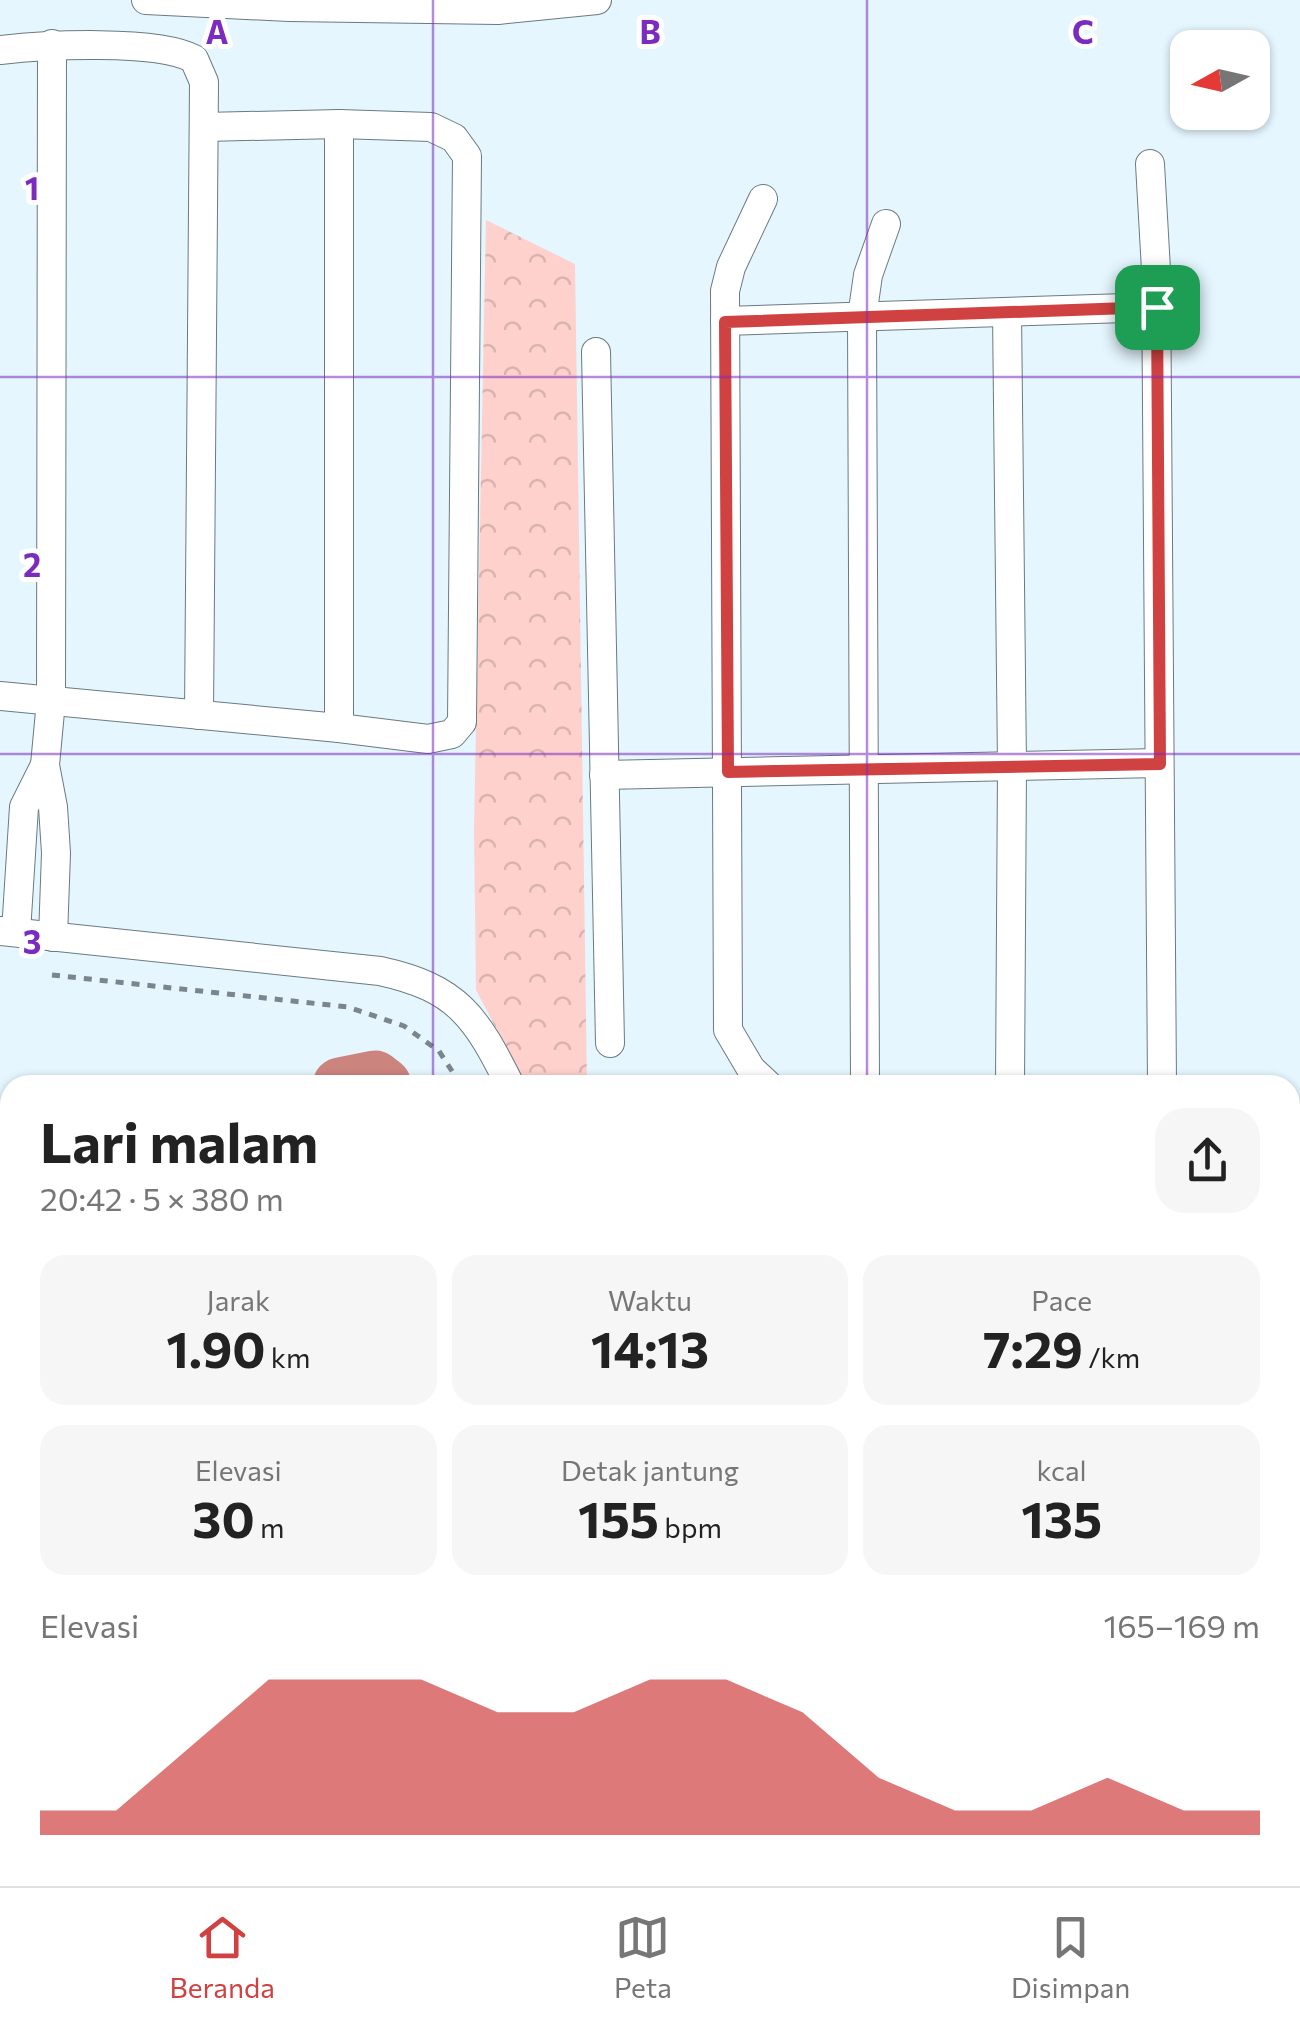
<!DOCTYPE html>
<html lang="id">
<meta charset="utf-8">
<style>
:root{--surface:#fff;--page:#f6f6f6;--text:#222;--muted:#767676;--line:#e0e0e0;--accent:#d04141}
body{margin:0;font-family:Commissioner,sans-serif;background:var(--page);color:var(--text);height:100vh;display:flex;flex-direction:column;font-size:38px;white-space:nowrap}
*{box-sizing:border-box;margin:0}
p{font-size:32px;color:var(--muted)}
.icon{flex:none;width:55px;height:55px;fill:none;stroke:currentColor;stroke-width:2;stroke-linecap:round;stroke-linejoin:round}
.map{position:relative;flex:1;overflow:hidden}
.side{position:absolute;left:0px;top:1075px;width:1300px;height:812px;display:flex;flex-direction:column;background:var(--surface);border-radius:30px 30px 0 0;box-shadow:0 2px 8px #0004}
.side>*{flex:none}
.needle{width:65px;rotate:262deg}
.buttons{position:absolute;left:1170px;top:30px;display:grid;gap:20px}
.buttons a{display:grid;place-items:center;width:100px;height:100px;border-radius:20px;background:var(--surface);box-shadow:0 2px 8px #0004;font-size:50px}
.pin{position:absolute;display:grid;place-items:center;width:85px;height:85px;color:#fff;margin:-42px;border-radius:20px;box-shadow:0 5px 15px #0006}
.round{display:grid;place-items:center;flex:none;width:105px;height:105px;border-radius:30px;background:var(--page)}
.head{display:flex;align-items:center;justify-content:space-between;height:170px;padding:0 40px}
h1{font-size:55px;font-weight:700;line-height:75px}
.metrics{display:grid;grid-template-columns:repeat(3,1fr);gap:15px;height:170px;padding:10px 40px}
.metrics div{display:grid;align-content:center;border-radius:25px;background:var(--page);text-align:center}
.metrics b{font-size:50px;font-weight:700}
.metrics small{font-size:28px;font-weight:400}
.metrics p{font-size:28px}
.chart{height:280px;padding:20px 40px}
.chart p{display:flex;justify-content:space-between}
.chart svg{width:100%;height:180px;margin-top:10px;fill:var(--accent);opacity:.7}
.tab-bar{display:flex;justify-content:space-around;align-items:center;height:140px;border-top:2px solid var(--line);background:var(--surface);font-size:28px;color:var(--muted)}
.tab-bar a{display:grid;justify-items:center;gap:5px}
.tab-bar .selected{color:var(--accent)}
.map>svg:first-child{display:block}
</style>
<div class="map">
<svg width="1300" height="1886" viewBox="0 0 1300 1886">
<defs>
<pattern id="forest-crowns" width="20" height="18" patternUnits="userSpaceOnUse" patternTransform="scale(2.5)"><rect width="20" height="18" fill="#fed1cd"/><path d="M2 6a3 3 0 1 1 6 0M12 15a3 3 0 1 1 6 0" fill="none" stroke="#d9b3b0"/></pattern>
</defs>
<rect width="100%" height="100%" fill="#e5f6fe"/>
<!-- forest -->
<path fill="url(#forest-crowns)" d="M486 220 575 264 587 1085H526L476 990 474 830Z"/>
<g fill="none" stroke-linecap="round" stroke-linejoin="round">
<!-- river -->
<g stroke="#cc847e" stroke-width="55">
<path d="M340 1085 375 1078 384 1085"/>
<path d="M0 1357 10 1355"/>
<path d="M1290 1711H1300"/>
</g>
<defs>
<g id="street">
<path d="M146 0 289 7 498 10 597 0"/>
<path d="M52 44 51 701 45 765 53 807 56 853 53 937"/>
<path d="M0 50C43 45 158 39 194 59L204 82 199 715"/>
<path d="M339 124V728"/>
<path d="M1150 164 1156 270 1162 1085"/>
<path d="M763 199 731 267 725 291 728 1030 751 1069 768 1085"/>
<path d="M1007 312 1012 766 1010 1085"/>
<path d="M725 321 1157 307"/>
<path d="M596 352 610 1043"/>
<path d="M0 696 339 728 428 739 452 734 462 722 467 156 454 138 431 127 339 124 204 127"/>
<path d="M604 775 1159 763"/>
<path d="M0 931 380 971C458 988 476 1017 510 1085"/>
<path d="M16 932 24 807 45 765"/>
<path d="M865 1085 862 317 868 275 886 224"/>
<path d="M0 1455 10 1451"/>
<path d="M1290 1571H1300"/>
<path d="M0 1597 10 1621"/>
<path d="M0 1712 10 1739"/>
<path d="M50 1878 51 1886"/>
<path d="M332 1878 340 1886"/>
<path d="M515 1878 516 1886"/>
</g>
</defs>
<!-- street casing -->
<use href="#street" stroke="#6b7a81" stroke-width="30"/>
<!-- path -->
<g stroke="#7b868b" stroke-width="5" stroke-dasharray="8 8" stroke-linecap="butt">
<path d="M52 975 348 1007 404 1026 439 1051 461 1085"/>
<path d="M1290 1608H1300"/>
</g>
<!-- street -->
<use href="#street" stroke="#fff" stroke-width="28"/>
</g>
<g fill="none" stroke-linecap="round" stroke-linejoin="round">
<defs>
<path id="route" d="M1157 307 1160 764 728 772 725 322Z"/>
</defs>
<!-- route casing -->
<use href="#route" stroke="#fff" stroke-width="20"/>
<!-- route -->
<use href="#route" stroke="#d04141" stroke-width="12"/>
</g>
<!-- grid -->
<path fill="none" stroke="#7b2cbf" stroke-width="2.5" stroke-opacity="0.55" d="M433 0V1085M867 0V1085M0 377H1300M0 754H1300M0 1132H10M1290 1132H1300M0 1509H10M1290 1509H1300M433 1878V1886M867 1878V1886"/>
<g font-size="32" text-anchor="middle" font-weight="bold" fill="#7b2cbf" stroke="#fff" stroke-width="10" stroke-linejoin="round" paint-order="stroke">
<text x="217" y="44">A</text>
<text x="650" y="44">B</text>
<text x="1083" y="44">C</text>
<text x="32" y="200">1</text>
<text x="32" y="577">2</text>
<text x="32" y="954">3</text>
</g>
</svg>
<div class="buttons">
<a><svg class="needle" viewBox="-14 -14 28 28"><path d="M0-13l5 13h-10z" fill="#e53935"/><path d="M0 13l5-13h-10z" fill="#767676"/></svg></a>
</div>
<div class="pin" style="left:1157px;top:307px;background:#1e9e55"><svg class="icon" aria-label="arrive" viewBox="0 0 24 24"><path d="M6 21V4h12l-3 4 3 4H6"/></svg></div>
<section class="side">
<div class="head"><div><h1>Lari malam</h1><p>20:42 · 5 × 380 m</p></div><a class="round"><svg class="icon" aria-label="share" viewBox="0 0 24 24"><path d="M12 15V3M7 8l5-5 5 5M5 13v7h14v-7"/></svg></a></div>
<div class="metrics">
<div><p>Jarak</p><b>1.90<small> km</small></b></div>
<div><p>Waktu</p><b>14:13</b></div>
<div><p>Pace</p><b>7:29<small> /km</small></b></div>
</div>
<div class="metrics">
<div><p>Elevasi</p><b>30<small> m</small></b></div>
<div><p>Detak jantung</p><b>155<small> bpm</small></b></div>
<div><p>kcal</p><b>135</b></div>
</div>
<div class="chart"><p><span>Elevasi</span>165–169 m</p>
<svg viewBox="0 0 160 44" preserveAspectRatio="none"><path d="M0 44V38L10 38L20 22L30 6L40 6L50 6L60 14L70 14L80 6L90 6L100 14L110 30L120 38L130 38L140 30L150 38L160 38V44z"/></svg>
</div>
</section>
</div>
<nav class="tab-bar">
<a class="selected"><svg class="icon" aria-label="home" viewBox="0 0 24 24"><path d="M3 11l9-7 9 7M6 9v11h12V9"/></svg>Beranda</a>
<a><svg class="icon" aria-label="map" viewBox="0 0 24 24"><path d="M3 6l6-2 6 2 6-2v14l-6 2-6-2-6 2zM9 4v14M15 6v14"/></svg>Peta</a>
<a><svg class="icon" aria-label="saved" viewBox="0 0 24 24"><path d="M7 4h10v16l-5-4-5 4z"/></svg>Disimpan</a>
</nav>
